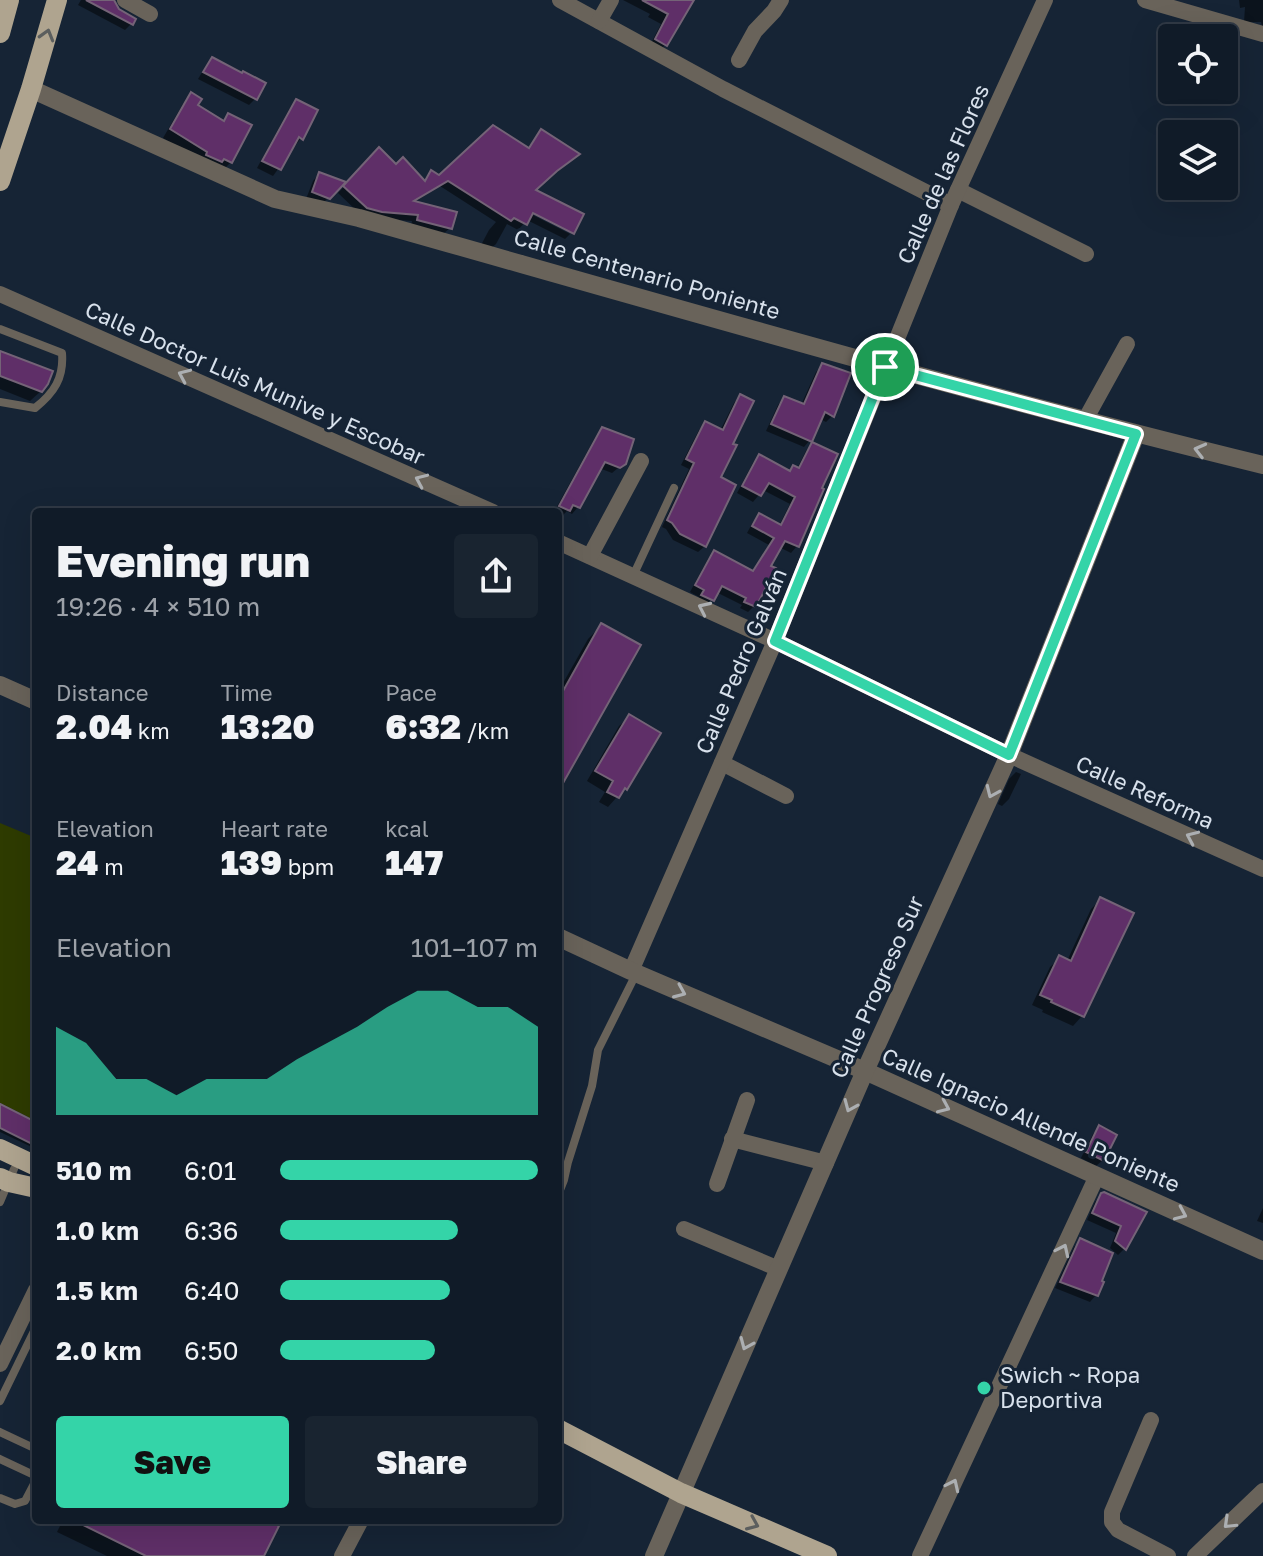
<!DOCTYPE html>
<meta charset="utf-8">
<style>
:root{--surface:#101b28;--page:#192430;--text:#f1f3f6;--muted:#9ca1a8;--line:#303945;--accent:#34d4a8}
body{margin:0;font-family:"Golos Text",sans-serif;background:var(--page);color:var(--text);height:100vh;display:flex;flex-direction:column;font-size:30px;white-space:nowrap}
*{box-sizing:border-box;margin:0}
p{font-size:26px;color:var(--muted)}
.icon{flex:none;width:44px;height:44px;fill:none;stroke:currentColor;stroke-width:2;stroke-linecap:round;stroke-linejoin:round}
.map{position:relative;flex:1;overflow:hidden}
.details{position:absolute;left:32px;top:508px;width:530px;height:1016px;display:flex;flex-direction:column;background:var(--surface);border-radius:8px;box-shadow:0 8px 32px #0002,0 0 0 2px var(--line)}
.details>*{flex:none}
.fabs{position:absolute;left:1158px;top:24px;display:grid;gap:16px}
.fabs a{display:grid;place-items:center;width:80px;height:80px;border-radius:8px;background:var(--surface);box-shadow:0 8px 32px #0002,0 0 0 2px var(--line);font-size:40px}
.pin{position:absolute;display:grid;place-items:center;width:68px;height:68px;color:#fff;margin:-34px;border:4px solid #fff;border-radius:50%;box-shadow:0 2px 8px #0007}
.round{display:grid;place-items:center;flex:none;width:84px;height:84px;border-radius:8px;background:var(--page)}
.overview{display:flex;align-items:center;justify-content:space-between;height:136px;padding:0 24px}
h1{font-size:44px;font-weight:800;line-height:60px}
.figures{display:grid;grid-template-columns:repeat(3,1fr);gap:12px;height:136px;padding:8px 24px}
.figures div{display:grid;align-content:center}
.figures b{font-size:34px;font-weight:800}
.figures small{font-size:22px;font-weight:400}
.figures p{font-size:22px}
.chart{height:224px;padding:16px 24px}
.chart p{display:flex;justify-content:space-between}
.chart svg{width:100%;height:144px;margin-top:8px;fill:var(--accent);opacity:.7}
.primary-button{display:flex;gap:16px;margin-top:auto;padding:16px 24px}
.primary-button a{flex:1;height:92px;border-radius:8px;background:var(--accent);color:#111;font-size:32px;font-weight:800;line-height:92px;text-align:center}
.primary-button a+a{background:var(--page);color:var(--text)}
ul{padding:0 24px;list-style:none;font-size:26px}
li{display:grid;grid-template-columns:128px 96px 1fr;align-items:center;height:60px}
li i{height:20px;border-radius:10px;background:var(--accent)}
.map>svg:first-child{display:block}
</style>
<div class="map">
<svg width="1263" height="1556" viewBox="0 0 1263 1556">
<rect width="100%" height="100%" fill="#162435"/>
<!-- green -->
<path fill="#2e3b00" d="M0 823 36 838V1121L0 1103Z"/>
<!-- shadow -->
<g fill="#0007">
<path d="M81 0H112L131 24 125 30 78 5Z"/>
<path d="M623 0H691L665 45 656 54 648 49 661 24 648 17 650 14Z"/>
<path d="M1239 0H1263V30L1261 22H1244L1245 7 1240 8Z"/>
<path d="M213 59 255 99 249 105 198 79 206 66Z"/>
<path d="M192 95 195 106 222 122 228 116 231 162 222 171 200 161 163 138 183 104Z"/>
<path d="M296 102 301 138 273 176 257 168 290 108Z"/>
<path d="M541 131 548 177 533 191 523 210 570 234 565 239 527 220 518 230 507 224 496 244 489 250 480 247 489 230 496 222 440 186 413 203 450 228 443 234 411 226 412 221 374 218 360 214 338 193 379 150 396 167 423 182 432 173 440 177 527 149Z"/>
<path d="M319 174 343 183 322 204 306 199 313 181Z"/>
<path d="M0 353 41 391 30 401 0 389Z"/>
<path d="M823 365 832 416 826 422 820 419 810 440 804 447 766 431 778 405 784 398 801 405 816 372Z"/>
<path d="M740 396 731 445 719 477 705 546 698 552 673 540 666 529 662 527 689 469 681 465 699 430 705 424 720 431 734 403Z"/>
<path d="M602 430 624 463 612 473 599 468 578 507 572 514 567 511 562 516 558 514V512H554L596 436Z"/>
<path d="M812 444 797 546 791 553 779 547 768 567 754 606 748 612 740 608 742 605 716 592 706 606 696 602 699 597 690 592 708 559 714 553 752 573 769 545 747 533 753 522 760 516 779 526 790 504 763 490 753 502 737 493 753 463 759 457 788 472 793 467 797 469 806 451Z"/>
<path d="M602 625 558 785V692L588 639Z"/>
<path d="M629 717 658 733 625 788 608 807 599 802 605 792 587 781 619 726Z"/>
<path d="M1016 772 1021 774 1009 799 1002 806 998 804 1009 779Z"/>
<path d="M1101 899 1082 1016 1073 1026 1042 1012 1043 1010 1032 1005 1050 967 1060 958 1067 961 1091 909Z"/>
<path d="M0 1106 36 1124V1149L0 1132Z"/>
<path d="M1099 1128 1103 1160 1096 1166 1081 1158 1093 1134Z"/>
<path d="M1102 1195 1144 1212 1124 1249 1118 1255 1110 1248 1116 1233 1087 1220 1095 1202Z"/>
<path d="M1263 1208V1223L1257 1221Z"/>
<path d="M1080 1241 1096 1295 1090 1302 1055 1288 1074 1247Z"/>
<path d="M63 1520H264L262 1556H107L57 1532Z"/>
</g>
<!-- building -->
<g fill="#5f2f68" stroke="#746377" stroke-width="2">
<path d="M86 0H114L119 9 136 19 133 25Z"/>
<path d="M642 0H694L667 46 655 39 668 14Z"/>
<path d="M212 57 242 73 243 71 266 83 257 100 203 72Z"/>
<path d="M191 92 202 99 198 105 224 121 228 113 252 125 232 163 224 159 222 162 206 155 207 152 170 129Z"/>
<path d="M296 99 318 110 303 140 299 137 281 170 262 161Z"/>
<path d="M493 125 529 148 541 129 580 154 557 171 536 190 584 214 574 234 533 213 527 225 514 218 511 221 448 181 414 201 457 212 452 229 417 220 418 215 382 212 367 208 343 186 379 147 396 164 403 157 425 181 431 170 439 175Z"/>
<path d="M319 172 346 182 330 199 312 192Z"/>
<path d="M0 351 53 371 48 384 42 392 0 376Z"/>
<path d="M822 363 851 373 834 417 825 412 812 442 771 424 784 396 804 404Z"/>
<path d="M740 394 754 401 733 444 737 445 721 477 736 485 706 547 680 534 672 523 667 520 694 463 686 459 705 421 723 430Z"/>
<path d="M602 427 634 439 626 464 620 468 605 462 580 508 573 505 570 511 559 506Z"/>
<path d="M812 442 838 454 822 488 824 489 799 547 785 541 771 566 776 568 756 607 744 602 746 598 722 586 714 601 701 595 704 590 695 585 714 550 753 571 774 538 752 526 759 513 781 525 795 497 769 483 761 496 742 486 759 454 790 471 793 465 799 468Z"/>
<path d="M601 623 641 645 558 792V700Z"/>
<path d="M629 714 661 733 627 790 625 788 619 798 607 792 613 781 595 771Z"/>
<path d="M1100 897 1134 913 1084 1017 1051 1002 1052 1000 1040 995 1059 955 1071 961Z"/>
<path d="M0 1104 36 1122V1146L0 1128Z"/>
<path d="M1099 1125 1117 1135 1104 1161 1086 1152Z"/>
<path d="M1104 1192 1147 1212 1126 1250 1115 1241 1121 1226 1092 1213 1101 1193Z"/>
<path d="M1080 1238 1113 1253 1102 1281 1104 1282 1098 1296 1060 1282Z"/>
<path d="M73 1520H268L279 1526 264 1556H146Z"/>
</g>
<g fill="none" stroke-linecap="round" stroke-linejoin="round">
<!-- service -->
<g stroke="#69635a" stroke-width="8">
<path d="M0 329 62 353C64 378 54 393 35 408L0 402"/>
<path d="M633 576 674 488"/>
<path d="M558 1195 564 1180 568 1162 592 1086 598 1050 636 974"/>
<path d="M0 1202 14 1169"/>
<path d="M0 1401 36 1327"/>
<path d="M0 1432 36 1449"/>
<path d="M0 1459 36 1476"/>
<path d="M0 1498 15 1504 25 1501 36 1480"/>
</g>
<!-- minor -->
<g stroke="#69635a" stroke-width="16">
<path d="M125 0 150 14"/>
<path d="M560 0 723 89 951 205"/>
<path d="M1145 0 1263 34"/>
<path d="M599 21 611 0"/>
<path d="M739 60 755 31 774 11 781 0"/>
<path d="M958 190 1086 254"/>
<path d="M0 294 493 512"/>
<path d="M1085 420 1127 344"/>
<path d="M558 542 775 641 1009 755 1263 869"/>
<path d="M590 556 641 461"/>
<path d="M722 763 786 796"/>
<path d="M631 971 775 641 951 205 1045 0"/>
<path d="M732 1139 826 1163"/>
<path d="M717 1184 747 1100"/>
<path d="M684 1229 779 1269"/>
<path d="M0 1364 36 1290"/>
<path d="M1151 1420 1112 1512V1522L1118 1530 1168 1556"/>
<path d="M342 1556 361 1520"/>
<path d="M920 1556 1097 1176"/>
<path d="M1195 1556 1263 1491"/>
</g>
<!-- tertiary -->
<g stroke="#69635a" stroke-width="18">
<path d="M31 89 275 199 359 218C660 303 960 391 1263 465"/>
<path d="M0 685 36 701"/>
<path d="M558 937 631 971 865 1071 1263 1251"/>
<path d="M654 1556 865 1071 1009 755 1136 434"/>
</g>
<!-- primary -->
<g stroke="#afa48f" stroke-width="20">
<path d="M0 33 9 0"/>
<path d="M0 181 31 89 57 0"/>
<path d="M0 1149 36 1166"/>
<path d="M0 1178 9 1182 36 1188"/>
<path d="M558 1429 681 1493 827 1556"/>
</g>
</g>
<!-- one-way arrows -->
<defs><path id="oneway-chevron" d="M-2-3.5L2.5 0L-2 3.5" fill="none" stroke-width="1.6" stroke-linecap="round" stroke-linejoin="round" transform="scale(2)"/></defs>
<g stroke="#5b5e5e">
<use href="#oneway-chevron" transform="translate(47 35) rotate(-74)"/>
<use href="#oneway-chevron" transform="translate(753 1524) rotate(23)"/>
</g>
<g stroke="#acafb2">
<use href="#oneway-chevron" transform="translate(184 375) rotate(-156)"/>
<use href="#oneway-chevron" transform="translate(1200 450) rotate(-166)"/>
<use href="#oneway-chevron" transform="translate(421 480) rotate(-156)"/>
<use href="#oneway-chevron" transform="translate(704 608) rotate(-155)"/>
<use href="#oneway-chevron" transform="translate(992 792) rotate(114)"/>
<use href="#oneway-chevron" transform="translate(1192 837) rotate(-156)"/>
<use href="#oneway-chevron" transform="translate(680 992) rotate(23)"/>
<use href="#oneway-chevron" transform="translate(850 1106) rotate(113)"/>
<use href="#oneway-chevron" transform="translate(944 1107) rotate(24)"/>
<use href="#oneway-chevron" transform="translate(1181 1214) rotate(24)"/>
<use href="#oneway-chevron" transform="translate(1063 1250) rotate(-65)"/>
<use href="#oneway-chevron" transform="translate(746 1344) rotate(113)"/>
<use href="#oneway-chevron" transform="translate(953 1485) rotate(-65)"/>
<use href="#oneway-chevron" transform="translate(1229 1523) rotate(136)"/>
</g>
<g fill="none" stroke-linecap="round" stroke-linejoin="round">
<defs>
<path id="route" d="M885 367 1136 434 1009 755 775 641Z"/>
</defs>
<!-- route casing -->
<use href="#route" stroke="#fff" stroke-width="16"/>
<!-- route -->
<use href="#route" stroke="#34d4a8" stroke-width="10"/>
</g>
<!-- markers -->
<circle fill="#34d4a8" stroke="#162435" stroke-width="3" cx="984" cy="1388" r="8"/>
<g text-anchor="middle" stroke-width="6" stroke-linejoin="round" paint-order="stroke">
<!-- street labels -->
<g font-size="22" fill="#d8e1ec" stroke="#162435">
<text transform="translate(943 174) rotate(-66)" y="8">Calle de las Flores</text>
<text transform="translate(647 274) rotate(16)" y="8">Calle Centenario Poniente</text>
<text transform="translate(255 383) rotate(24)" y="8">Calle Doctor Luis Munive y Escobar</text>
<text transform="translate(741 661) rotate(-67)" y="8">Calle Pedro Galván</text>
<text transform="translate(1145 792) rotate(24)" y="8">Calle Reforma</text>
<text transform="translate(877 987) rotate(-66)" y="8">Calle Progreso Sur</text>
<text transform="translate(1031 1120) rotate(24)" y="8">Calle Ignacio Allende Poniente</text>
</g>
<!-- poi labels -->
<g font-size="22" fill="#d8e1ec" stroke="#162435" text-anchor="start">
<text x="1000" y="1383">Swich ~ Ropa<tspan x="1000" dy="25">Deportiva</tspan></text>
</g>
</g>
</svg>
<div class="fabs">
<a><svg class="icon" aria-label="locate" viewBox="0 0 24 24"><circle cx="12" cy="12" r="6"/><path d="M12 2v4M12 18v4M2 12h4M18 12h4"/></svg></a>
<a><svg class="icon" aria-label="layers" viewBox="0 0 24 24"><path d="M12 4l9 5-9 5-9-5zM3 14l9 5 9-5"/></svg></a>
</div>
<div class="pin" style="left:885px;top:367px;background:#1e9e55"><svg class="icon" aria-label="arrive" viewBox="0 0 24 24"><path d="M6 21V4h12l-3 4 3 4H6"/></svg></div>
<section class="details">
<div class="overview"><div><h1>Evening run</h1><p>19:26 · 4 × 510 m</p></div><a class="round"><svg class="icon" aria-label="share" viewBox="0 0 24 24"><path d="M12 15V3M7 8l5-5 5 5M5 13v7h14v-7"/></svg></a></div>
<div class="figures">
<div><p>Distance</p><b>2.04<small> km</small></b></div>
<div><p>Time</p><b>13:20</b></div>
<div><p>Pace</p><b>6:32<small> /km</small></b></div>
</div>
<div class="figures">
<div><p>Elevation</p><b>24<small> m</small></b></div>
<div><p>Heart rate</p><b>139<small> bpm</small></b></div>
<div><p>kcal</p><b>147</b></div>
</div>
<div class="chart"><p><span>Elevation</span>101–107 m</p>
<svg viewBox="0 0 160 44" preserveAspectRatio="none"><path d="M0 44V17L10 22L20 33L30 33L40 38L50 33L60 33L70 33L80 27L90 22L100 17L110 11L120 6L130 6L140 11L150 11L160 17V44z"/></svg>
</div>
<ul>
<li><b>510 m</b>6:01<i style="width:100%"></i></li>
<li><b>1.0 km</b>6:36<i style="width:69%"></i></li>
<li><b>1.5 km</b>6:40<i style="width:66%"></i></li>
<li><b>2.0 km</b>6:50<i style="width:60%"></i></li>
</ul>
<div class="primary-button"><a>Save</a><a>Share</a></div>
</section>
</div>
